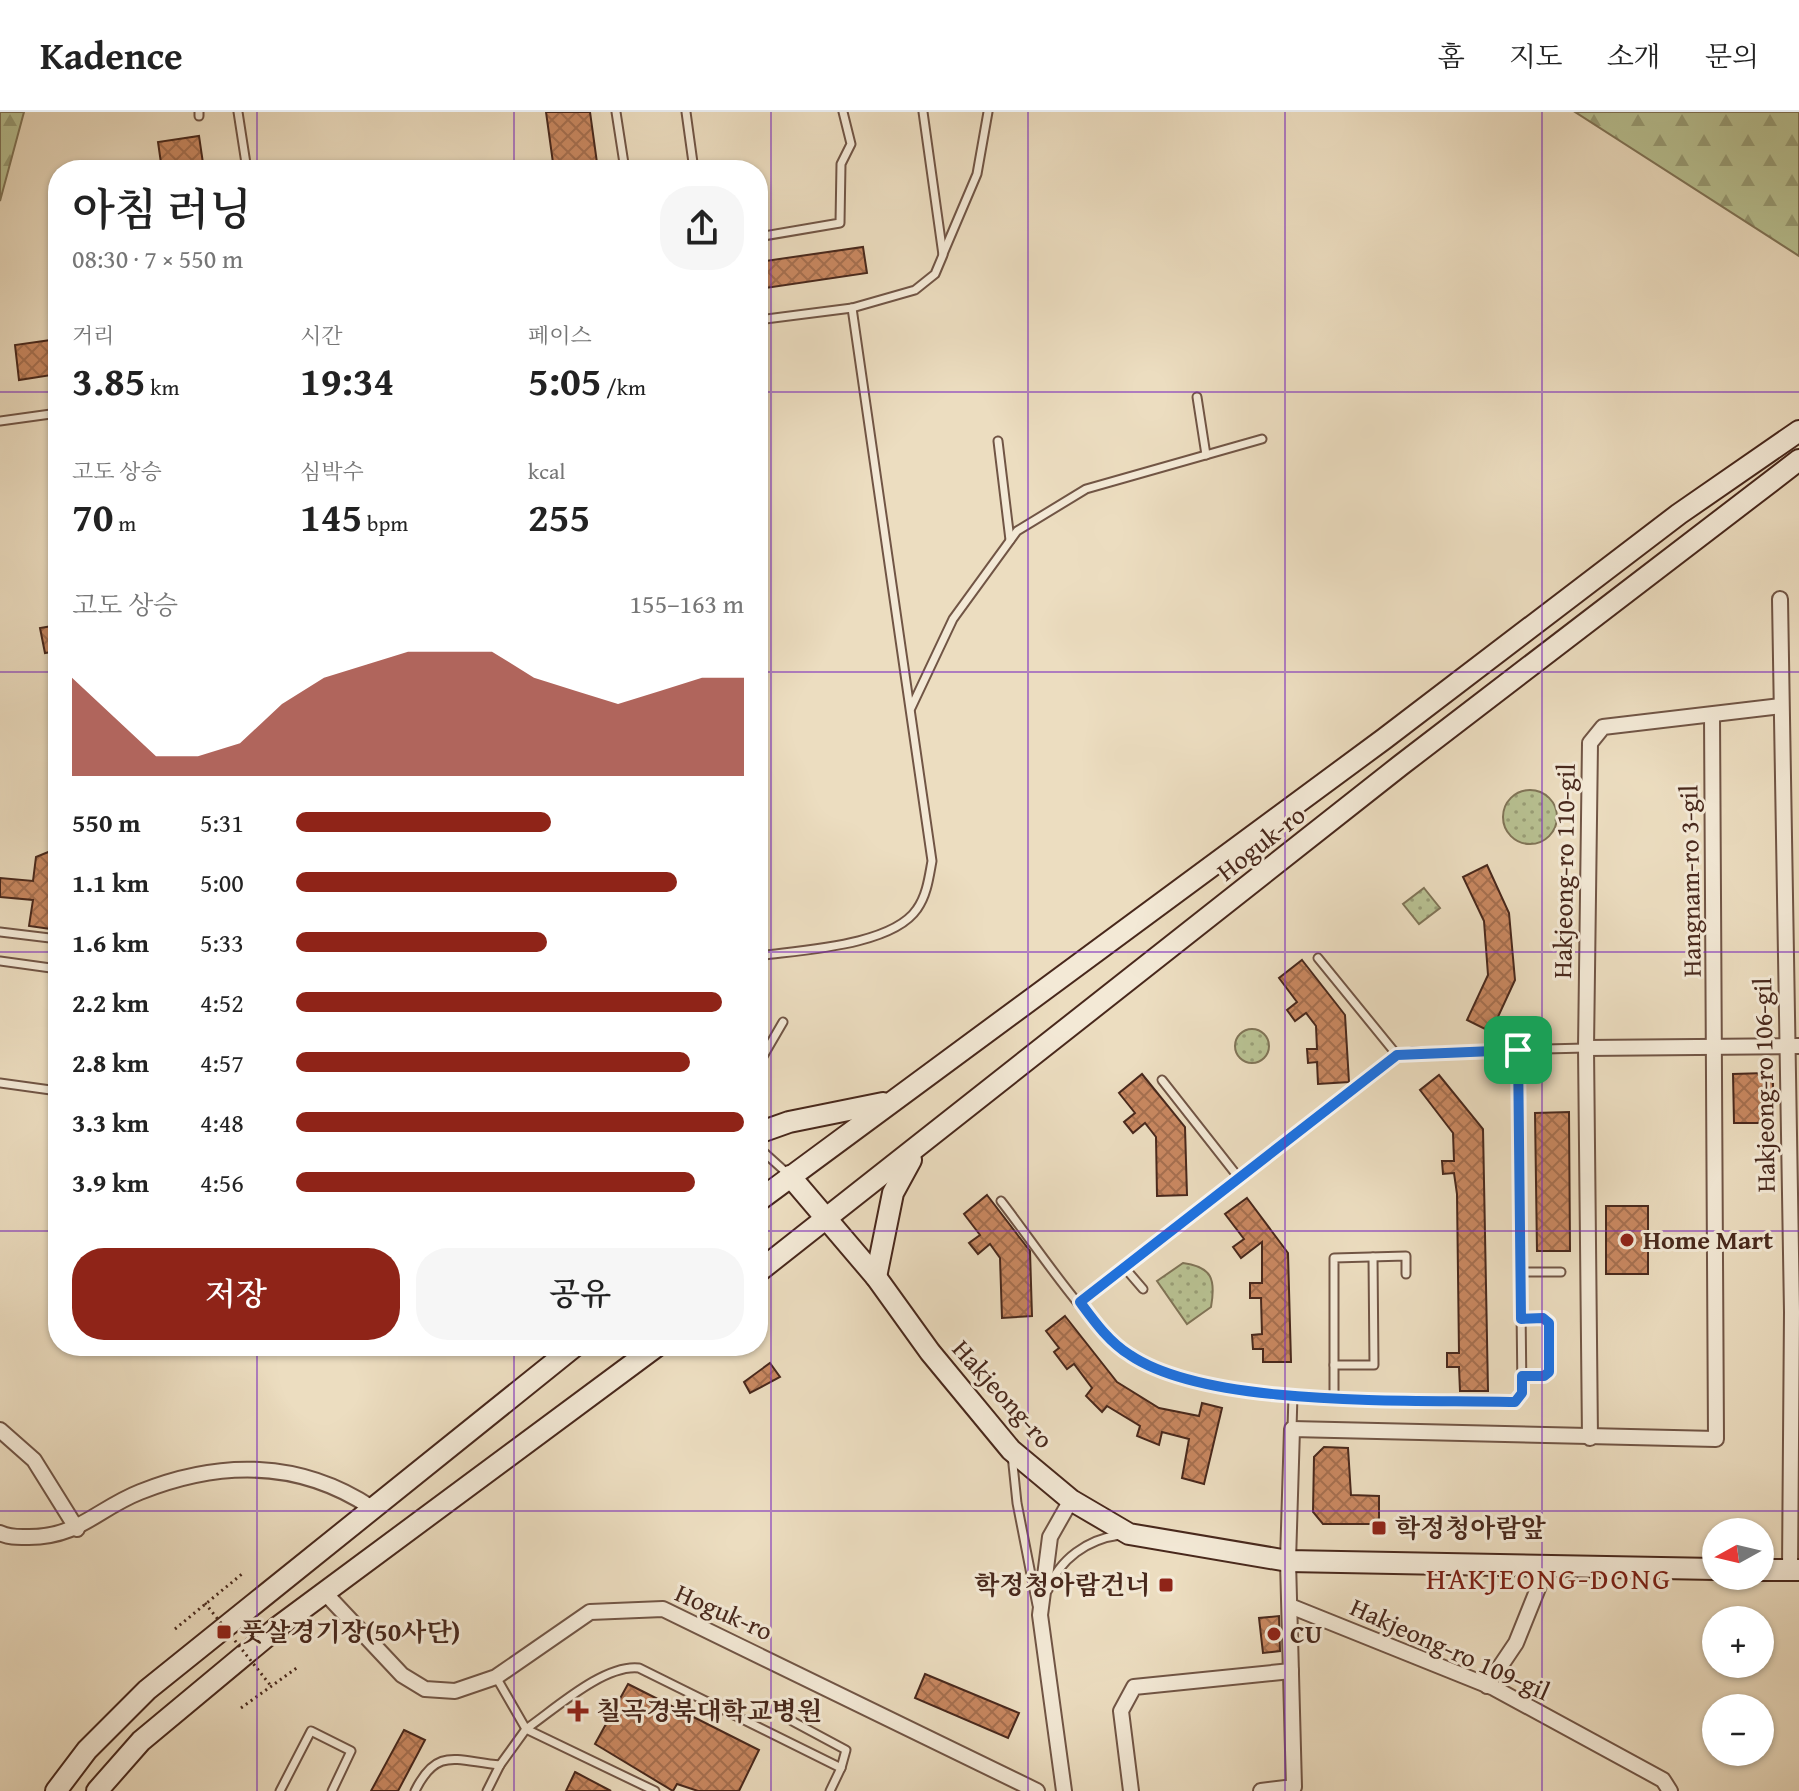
<!DOCTYPE html>
<html lang="ko">
<meta charset="utf-8">
<style>
:root{--surface:#fff;--page:#f6f6f6;--text:#222;--muted:#767676;--line:#e0e0e0;--accent:#8f2418}
body{margin:0;font-family:"Gentium Book Plus","Noto Serif KR",serif;background:var(--page);color:var(--text);height:100vh;display:flex;flex-direction:column;font-size:30px;white-space:nowrap}
*{box-sizing:border-box;margin:0}
p{font-size:26px;color:var(--muted)}
.icon{flex:none;width:44px;height:44px;fill:none;stroke:currentColor;stroke-width:2;stroke-linecap:round;stroke-linejoin:round}
.map{position:relative;flex:1;overflow:hidden}
.drawer{position:absolute;left:48px;top:48px;width:720px;height:1196px;display:flex;flex-direction:column;background:var(--surface);border-radius:32px;box-shadow:0 2px 6px #0004}
.drawer>*{flex:none}
.needle{width:52px;rotate:262deg}
.fabs{position:absolute;left:1702px;top:1406px;display:grid;gap:16px}
.fabs a{display:grid;place-items:center;width:72px;height:72px;border-radius:50%;background:var(--surface);box-shadow:0 2px 6px #0004;font-size:40px}
.pin{position:absolute;display:grid;place-items:center;width:68px;height:68px;color:#fff;margin:-34px;border-radius:16px;box-shadow:0 4px 12px #0006}
.round{display:grid;place-items:center;flex:none;width:84px;height:84px;border-radius:32px;background:var(--page)}
.overview{display:flex;align-items:center;justify-content:space-between;height:136px;padding:0 24px}
h1{font-size:44px;font-weight:600;line-height:60px}
.stats{display:grid;grid-template-columns:repeat(3,1fr);gap:12px;height:136px;padding:8px 24px}
.stats div{display:grid;align-content:center}
.stats b{font-size:40px;font-weight:600}
.stats small{font-size:22px;font-weight:400}
.stats p{font-size:22px}
.chart{height:224px;padding:16px 24px}
.chart p{display:flex;justify-content:space-between}
.chart svg{width:100%;height:144px;margin-top:8px;fill:var(--accent);opacity:.7}
.cta{display:flex;gap:16px;margin-top:auto;padding:16px 24px}
.cta a{flex:1;height:92px;border-radius:32px;background:var(--accent);color:#fff;font-size:32px;font-weight:600;line-height:92px;text-align:center}
.cta a+a{background:var(--page);color:var(--text)}
ul{padding:0 24px;list-style:none;font-size:26px}
li{display:grid;grid-template-columns:128px 96px 1fr;align-items:center;height:60px}
li i{height:20px;border-radius:10px;background:var(--accent)}
header{display:flex;align-items:center;gap:48px;box-sizing:border-box;height:112px;padding:0 40px;background:var(--surface);border-bottom:2px solid var(--line)}
header strong{font-size:38px}
nav{display:flex;gap:44px;margin-inline-start:auto;font-size:28px}
.map>svg:first-child{display:block}
</style>
<header>
<strong>Kadence</strong>
<nav><a>홈</a><a>지도</a><a>소개</a><a>문의</a></nav>
</header>
<div class="map">
<svg width="1799" height="1679" viewBox="0 0 1799 1679">
<defs>
<pattern id="grass-dots" width="8" height="8" patternUnits="userSpaceOnUse" patternTransform="scale(2)"><rect width="8" height="8" fill="#b8c192"/><path d="M2 2h.1M6 6h.1" fill="none" stroke="#989d76" stroke-width="1.8" stroke-linecap="round"/></pattern>
<pattern id="forest-firs" width="22" height="20" patternUnits="userSpaceOnUse" patternTransform="scale(2)"><rect width="22" height="20" fill="#b8c192"/><path d="M5 1l3.5 6h-7zM16 11l3.5 6h-7z" fill="#989d76"/></pattern>
<pattern id="building-cross-hatch" width="8" height="8" patternUnits="userSpaceOnUse" patternTransform="scale(2)"><rect width="8" height="8" fill="#c98861"/><path d="M0 0l8 8M0 8l8-8" fill="none" stroke="#a56f4f"/></pattern>
</defs>
<rect width="100%" height="100%" fill="#ecddc0"/>
<filter id="stains"><feTurbulence type="fractalNoise" baseFrequency=".0025" numOctaves="4"/><feColorMatrix values="0 0 0 0 .2 0 0 0 0 .09 0 0 0 0 .02 0 0 0 .5 -.17"/></filter>
<radialGradient id="worn" r=".72"><stop offset=".6" stop-color="#630" stop-opacity="0"/><stop offset="1" stop-color="#630" stop-opacity=".3"/></radialGradient>
<!-- grass -->
<g fill="url(#grass-dots)" stroke="#807457" stroke-width="2">
<circle cx="1530" cy="705" r="27"/>
<path d="M1424 776 1440 796 1419 812 1403 792Z"/>
<circle cx="1252" cy="934" r="17"/>
<path d="M1183 1151C1212 1155 1216 1167 1211 1195L1187 1212 1157 1169Z"/>
</g>
<!-- forest -->
<g fill="url(#forest-firs)" stroke="#807457" stroke-width="2">
<path d="M0 0H24L0 89Z"/>
<path d="M1575 0H1799V144Z"/>
</g>
<!-- building -->
<g fill="url(#building-cross-hatch)" stroke="#48281c" stroke-width="2">
<path d="M546 0H590L598 58H554Z"/>
<path d="M199 24 204 58H162L158 30Z"/>
<path d="M863 135 867 161 758 177V150Z"/>
<path d="M58 227V262L19 268 15 233Z"/>
<path d="M58 513V539L45 541 40 516Z"/>
<path d="M58 736V818L29 814 33 788 0 785V766L33 769 36 745Z"/>
<path d="M1487 753 1509 801 1515 868 1491 920 1467 908 1488 863 1484 809 1463 765Z"/>
<path d="M1302 848 1345 903 1349 970 1318 972 1317 950 1308 951 1307 937H1317L1316 914 1306 901 1295 909 1287 898 1297 890 1279 866Z"/>
<path d="M1766 961 1773 968V1011H1734L1733 962Z"/>
<path d="M1142 962 1185 1015 1187 1083 1157 1084 1156 1025 1145 1011 1133 1021 1124 1010 1135 1001 1119 981Z"/>
<path d="M1439 963 1483 1017 1488 1279H1460L1459 1255H1447V1241H1459L1457 1082 1454 1061 1443 1062 1442 1049H1454L1453 1021 1420 978Z"/>
<path d="M1569 1000 1570 1139H1537L1535 1001Z"/>
<path d="M987 1083 1030 1139 1032 1204 1002 1206 1000 1146 990 1132 978 1142 969 1131 980 1123 964 1102Z"/>
<path d="M1247 1086 1288 1141 1291 1250H1263V1237H1253L1252 1223 1262 1222 1261 1186H1250V1171H1262V1130L1241 1146 1233 1135 1244 1127 1225 1102Z"/>
<rect x="1606" y="1094" width="42" height="68"/>
<path d="M1065 1204 1117 1270 1159 1296 1199 1304 1202 1291 1222 1296 1204 1372 1182 1366 1189 1327 1162 1320 1159 1333 1137 1324 1140 1314 1107 1294 1102 1300 1086 1284 1092 1276 1074 1252 1067 1257 1054 1240 1059 1236 1046 1219Z"/>
<path d="M770 1251 780 1265 750 1281 744 1270Z"/>
<path d="M1324 1335 1348 1336 1351 1383 1379 1384V1412H1323L1313 1400 1314 1345Z"/>
<path d="M1279 1504 1280 1539 1263 1541 1259 1506Z"/>
<path d="M925 1562 1019 1601 1008 1626 915 1586Z"/>
<path d="M628 1572 759 1638 739 1679H698L677 1672 673 1679 595 1632Z"/>
<path d="M404 1618 425 1628 398 1679H371Z"/>
<path d="M575 1660 611 1679H566Z"/>
</g>
<g fill="none" stroke-linecap="round" stroke-linejoin="round">
<defs>
<g id="service">
<path d="M199 0V4"/>
<path d="M238 0 247 58"/>
<path d="M616 0 625 58"/>
<path d="M686 0 694 58"/>
<path d="M758 125 840 111 841 52 851 32 843 0"/>
<path d="M943 142 977 62 988 0"/>
<path d="M758 208 852 196 915 178 935 162 943 143 923 0"/>
<path d="M1197 285 1206 343"/>
<path d="M0 309 58 301"/>
<path d="M998 329 1010 428"/>
<path d="M911 596 953 507 1017 419 1086 377 1262 327"/>
<path d="M0 820 58 827"/>
<path d="M758 844C800 838 892 834 917 797 927 783 929 765 932 749L852 196"/>
<path d="M1318 846 1397 943"/>
<path d="M0 849 58 857"/>
<path d="M758 953 783 910"/>
<path d="M1162 968 1239 1066"/>
<path d="M0 971 58 979"/>
<path d="M758 1035 788 1062"/>
<path d="M1001 1089C1034 1131 1089 1216 1130 1243 1213 1297 1414 1287 1515 1290L1522 1281 1518 938"/>
<path d="M1124 1155 1143 1177"/>
<path d="M1521 1160H1561"/>
<path d="M1080 1190 1397 943 1413 940 1586 936"/>
<path d="M1521 1207 1543 1206 1549 1211V1260L1544 1264H1522"/>
<path d="M1334 1253H1374L1373 1145"/>
<path d="M1334 1284V1146L1406 1144V1162"/>
<path d="M1292 1317 1293 1283"/>
<path d="M1012 1343 1017 1391 1037 1493"/>
<path d="M1048 1478C1059 1447 1088 1427 1120 1423"/>
<path d="M496 1565 526 1617C555 1597 604 1552 639 1556L841 1656 830 1679"/>
<path d="M792 1609 846 1638 841 1656"/>
<path d="M280 1679 311 1619 351 1639 332 1679"/>
<path d="M415 1679C437 1634 456 1649 500 1653"/>
<path d="M487 1679 500 1653 526 1617 655 1679"/>
</g>
<g id="minor">
<path d="M1780 487 1792 1200 1790 1458"/>
<path d="M1586 936 1799 934"/>
<path d="M0 1318 34 1348 77 1417"/>
<path d="M1590 1326 1586 936 1590 631 1603 615 1781 594"/>
<path d="M0 1421C10 1426 19 1425 29 1425 79 1425 97 1397 140 1380 220 1348 300 1348 372 1396"/>
<path d="M325 1481 402 1563 425 1577 455 1579 496 1565 590 1500 663 1497 1037 1679"/>
<path d="M1290 1494 1494 1576 1663 1668 1670 1679"/>
<path d="M1487 1574 1516 1531 1547 1454"/>
<path d="M1064 1679 1040 1503 1050 1425 1071 1388"/>
<path d="M1131 1679 1121 1599 1134 1575 1291 1559"/>
<path d="M1261 1679 1294 1675 1288 1449 1292 1317 1716 1327 1712 603"/>
</g>
<g id="secondary">
<path d="M758 1021 789 1010 883 991"/>
<path d="M790 1064 876 1165 930 1240 1011 1338 1071 1388 1129 1422 1288 1449 1716 1457"/>
<path d="M758 1089 1384 627 1679 402 1799 319"/>
<path d="M758 1160 1401 653 1799 348"/>
<path d="M876 1165 893 1081 911 1048"/>
<path d="M1760 1458H1799"/>
<path d="M56 1679 87 1638 147 1578 575 1234"/>
<path d="M97 1679 141 1629 278 1515 657 1234"/>
</g>
</defs>
<!-- service casing -->
<use href="#service" stroke="#715545" stroke-width="11"/>
<!-- minor casing -->
<use href="#minor" stroke="#715545" stroke-width="18"/>
<!-- secondary casing -->
<use href="#secondary" stroke="#48281c" stroke-width="24"/>
<!-- path -->
<g stroke="#48281c" stroke-width="3" stroke-dasharray="2 4" stroke-linecap="butt">
<path d="M175 1517 242 1462"/>
<path d="M241 1596 298 1555"/>
</g>
<!-- service -->
<use href="#service" stroke="#f3e9d6" stroke-width="7"/>
<!-- minor -->
<use href="#minor" stroke="#f3e9d6" stroke-width="14"/>
<!-- secondary -->
<use href="#secondary" stroke="#f3e9d6" stroke-width="20"/>
<!-- path-bridge -->
<path stroke="#48281c" stroke-width="3" stroke-dasharray="2 4" stroke-linecap="butt" d="M205 1491 271 1574"/>
</g>
<g fill="none" stroke-linecap="round" stroke-linejoin="round">
<defs>
<path id="route" d="M1518 938 1521 1207 1543 1206 1549 1211V1260L1544 1264H1522V1281L1515 1290C1416 1287 1210 1297 1130 1243 1109 1230 1094 1209 1080 1190L1397 943Z"/>
</defs>
<!-- route casing -->
<use href="#route" stroke="#fff" stroke-width="16"/>
<!-- route -->
<use href="#route" stroke="#1a73e8" stroke-width="10"/>
</g>
<!-- grid -->
<path fill="none" stroke="#7b2cbf" stroke-width="2" stroke-opacity="0.55" d="M257 0V58M514 0V58M771 0V1679M1028 0V1679M1285 0V1679M1542 0V1679M0 280H58M758 280H1799M0 560H58M758 560H1799M0 840H58M758 840H1799M0 1119H58M758 1119H1799M257 1234V1679M514 1234V1679M0 1399H1799"/>
<!-- markers -->
<g fill="#8f2418" stroke="#f3e9d6" stroke-width="3">
<circle cx="1627" cy="1128" r="8"/>
<rect x="1371" y="1408" width="16" height="16" rx="4"/>
<rect x="1158" y="1465" width="16" height="16" rx="4"/>
<rect x="216" y="1512" width="16" height="16" rx="4"/>
<circle cx="1274" cy="1522" r="8"/>
<path d="M574 1587h8v8h8v8h-8v8h-8v-8h-8v-8h8z"/>
</g>
<g text-anchor="middle" stroke-width="6" stroke-linejoin="round" paint-order="stroke">
<!-- street labels -->
<g font-size="26" fill="#48281c" stroke="#f3e9d6">
<text transform="translate(1261 731) rotate(-38)" y="9">Hoguk-ro</text>
<text transform="translate(1564 759) rotate(-89)" y="9">Hakjeong-ro 110-gil</text>
<text transform="translate(1690 769) rotate(-91)" y="9">Hangnam-ro 3-gil</text>
<text transform="translate(1764 973) rotate(-91)" y="9">Hakjeong-ro 106-gil</text>
<text transform="translate(1003 1282) rotate(48)" y="9">Hakjeong-ro</text>
<text transform="translate(724 1500) rotate(24)" y="9">Hoguk-ro</text>
<text transform="translate(1450 1537) rotate(24)" y="9">Hakjeong-ro 109-gil</text>
</g>
<!-- poi labels -->
<g font-size="26" font-weight="bold" fill="#48281c" stroke="#f3e9d6" text-anchor="start">
<text x="1643" y="1137">Home Mart</text>
<text x="1395" y="1425">학정청아람앞</text>
<text x="1150" y="1482" text-anchor="end">학정청아람건너</text>
<text x="240" y="1529">풋살경기장(50사단)</text>
<text x="1290" y="1531">CU</text>
<text x="596" y="1608">칠곡경북대학교병원</text>
</g>
<!-- quarter labels -->
<g font-size="30" letter-spacing="2" fill="#7a1f14" stroke="#f3e9d6">
<text x="1549" y="1477">HAKJEONG-DONG</text>
</g>
</g>
<rect width="100%" height="100%" filter="url(#stains)"/>
<rect width="100%" height="100%" fill="url(#worn)"/>
</svg>
<div class="fabs">
<a><svg class="needle" viewBox="-14 -14 28 28"><path d="M0-13l5 13h-10z" fill="#e53935"/><path d="M0 13l5-13h-10z" fill="#767676"/></svg></a>
<a>+</a>
<a>−</a>
</div>
<div class="pin" style="left:1518px;top:938px;background:#1e9e55"><svg class="icon" aria-label="arrive" viewBox="0 0 24 24"><path d="M6 21V4h12l-3 4 3 4H6"/></svg></div>
<section class="drawer">
<div class="overview"><div><h1>아침 러닝</h1><p>08:30 · 7 × 550 m</p></div><a class="round"><svg class="icon" aria-label="share" viewBox="0 0 24 24"><path d="M12 15V3M7 8l5-5 5 5M5 13v7h14v-7"/></svg></a></div>
<div class="stats">
<div><p>거리</p><b>3.85<small> km</small></b></div>
<div><p>시간</p><b>19:34</b></div>
<div><p>페이스</p><b>5:05<small> /km</small></b></div>
</div>
<div class="stats">
<div><p>고도 상승</p><b>70<small> m</small></b></div>
<div><p>심박수</p><b>145<small> bpm</small></b></div>
<div><p>kcal</p><b>255</b></div>
</div>
<div class="chart"><p><span>고도 상승</span>155–163 m</p>
<svg viewBox="0 0 160 44" preserveAspectRatio="none"><path d="M0 44V14L10 26L20 38L30 38L40 34L50 22L60 14L70 10L80 6L90 6L100 6L110 14L120 18L130 22L140 18L150 14L160 14V44z"/></svg>
</div>
<ul>
<li><b>550 m</b>5:31<i style="width:57%"></i></li>
<li><b>1.1 km</b>5:00<i style="width:85%"></i></li>
<li><b>1.6 km</b>5:33<i style="width:56%"></i></li>
<li><b>2.2 km</b>4:52<i style="width:95%"></i></li>
<li><b>2.8 km</b>4:57<i style="width:88%"></i></li>
<li><b>3.3 km</b>4:48<i style="width:100%"></i></li>
<li><b>3.9 km</b>4:56<i style="width:89%"></i></li>
</ul>
<div class="cta"><a>저장</a><a>공유</a></div>
</section>
</div>
